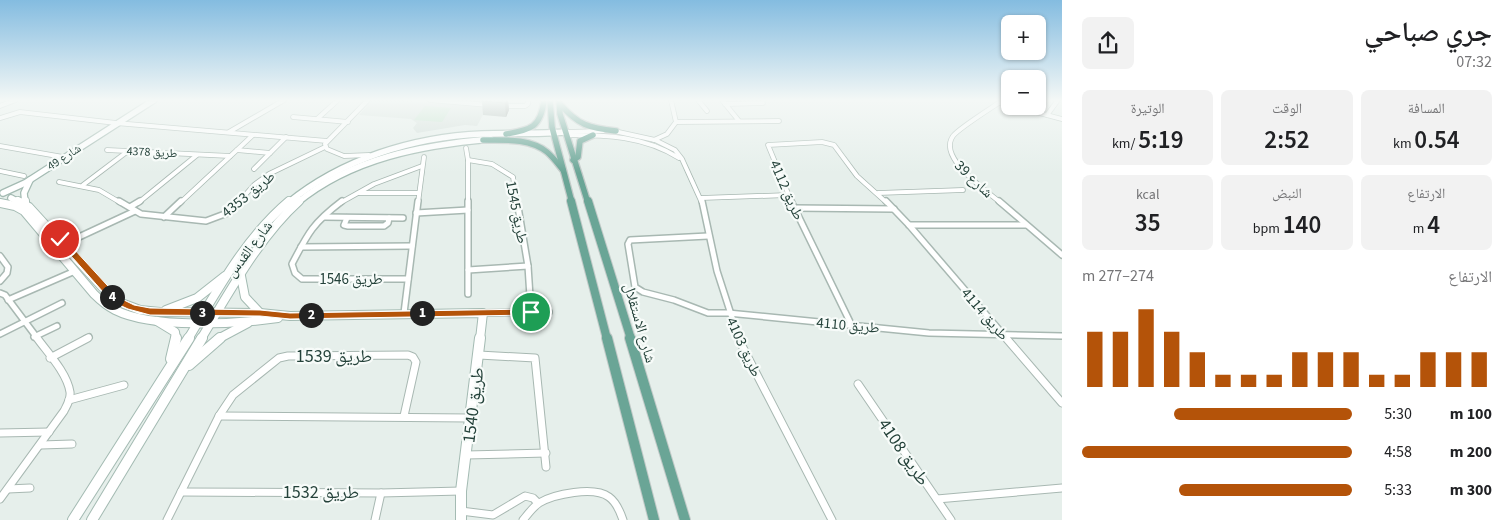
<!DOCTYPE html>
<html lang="ar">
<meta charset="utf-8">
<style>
:root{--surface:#fff;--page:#f2f2f2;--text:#202124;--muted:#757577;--accent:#b45309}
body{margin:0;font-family:"Source Sans 3","Noto Naskh Arabic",sans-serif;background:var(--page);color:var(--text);direction:rtl;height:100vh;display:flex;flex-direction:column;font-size:19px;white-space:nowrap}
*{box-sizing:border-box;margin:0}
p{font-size:16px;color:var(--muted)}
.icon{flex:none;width:28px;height:28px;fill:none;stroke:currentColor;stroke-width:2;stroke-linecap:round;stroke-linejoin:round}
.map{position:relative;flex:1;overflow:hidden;direction:ltr}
.details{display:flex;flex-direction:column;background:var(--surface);width:450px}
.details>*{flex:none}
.buttons{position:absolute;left:1001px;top:15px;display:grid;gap:10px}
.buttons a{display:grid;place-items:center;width:45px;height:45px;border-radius:8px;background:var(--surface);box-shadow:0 1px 4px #0004;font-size:25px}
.pin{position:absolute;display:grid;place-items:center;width:42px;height:42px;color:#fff;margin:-21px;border:2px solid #fff;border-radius:50%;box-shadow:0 1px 5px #0007}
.km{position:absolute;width:25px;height:25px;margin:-12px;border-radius:50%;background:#222;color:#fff;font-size:14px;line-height:25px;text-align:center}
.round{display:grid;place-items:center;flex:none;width:52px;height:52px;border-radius:8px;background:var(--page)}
.headline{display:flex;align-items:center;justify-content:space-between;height:85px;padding:0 20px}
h1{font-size:28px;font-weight:600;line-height:38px}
.stats{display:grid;grid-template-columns:repeat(3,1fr);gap:8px;height:85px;padding:5px 20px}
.stats div{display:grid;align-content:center;border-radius:8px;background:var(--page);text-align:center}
.stats b{font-size:25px;font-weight:600}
.stats small{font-size:14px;font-weight:400}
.stats p{font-size:14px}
.chart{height:140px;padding:10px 20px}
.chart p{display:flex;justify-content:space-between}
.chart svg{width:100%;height:90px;margin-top:5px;stroke:var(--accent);stroke-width:6}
ul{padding:0 20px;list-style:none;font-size:16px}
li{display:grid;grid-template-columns:80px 60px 1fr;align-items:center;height:38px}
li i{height:12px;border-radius:6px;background:var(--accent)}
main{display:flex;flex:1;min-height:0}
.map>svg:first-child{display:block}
</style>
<main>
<section class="details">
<div class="headline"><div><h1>جري صباحي</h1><p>07:32</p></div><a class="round"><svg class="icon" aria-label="share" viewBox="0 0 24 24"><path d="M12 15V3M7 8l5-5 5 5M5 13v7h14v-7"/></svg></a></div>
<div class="stats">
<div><p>المسافة</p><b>0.54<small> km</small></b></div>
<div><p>الوقت</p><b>2:52</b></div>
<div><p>الوتيرة</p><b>5:19<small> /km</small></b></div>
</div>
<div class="stats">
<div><p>الارتفاع</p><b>4<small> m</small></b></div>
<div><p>النبض</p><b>140<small> bpm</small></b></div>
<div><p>kcal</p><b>35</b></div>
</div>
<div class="chart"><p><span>الارتفاع</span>274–277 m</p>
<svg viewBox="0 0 160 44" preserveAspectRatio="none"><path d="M5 44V17M15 44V17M25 44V6M35 44V17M45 44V27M55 44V38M65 44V38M75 44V38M85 44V27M95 44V27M105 44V27M115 44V38M125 44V38M135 44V27M145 44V27M155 44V27"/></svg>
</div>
<ul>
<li><b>100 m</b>5:30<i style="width:66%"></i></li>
<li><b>200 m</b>4:58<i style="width:100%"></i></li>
<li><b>300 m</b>5:33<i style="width:64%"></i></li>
</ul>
</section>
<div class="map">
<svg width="1062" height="520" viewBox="0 0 1062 520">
<rect width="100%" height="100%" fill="#e6efeb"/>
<!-- built -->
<path fill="#d4dfda" d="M372 100H392L487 107 477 126 465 125 417 133 413 128 417 123 411 119 359 115Z"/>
<!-- green -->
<path fill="#bfe0c8" d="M425 106 451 108 442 122 414 120Z"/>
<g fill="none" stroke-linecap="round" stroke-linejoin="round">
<defs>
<g id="street-far2">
<path d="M368 100 325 144 327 149 344 156 369 155"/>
<path d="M430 100 489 105"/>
<path d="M698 100 707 111"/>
<path d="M722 100 739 121"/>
<path d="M1000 103 1010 105"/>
<path d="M725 104 763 103"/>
<path d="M0 106 16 100"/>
<path d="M502 106H525L528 104V100"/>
<path d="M1013 106 1062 119"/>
<path d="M1047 115 1058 100"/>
<path d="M293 117 348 122"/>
<path d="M0 118 20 112 116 123 327 141"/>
<path d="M317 119 338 100"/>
<path d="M676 122 779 121"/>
<path d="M614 131 655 140 675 150 682 159 702 203"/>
<path d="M229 132 284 100"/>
<path d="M566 132 603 131"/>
<path d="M567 135C607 135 644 136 679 158"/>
<path d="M654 140 667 134 676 122 671 100"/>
<path d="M0 146 63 157"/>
<path d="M466 148 468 160V203"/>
<path d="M107 150 230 156"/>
<path d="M237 150 270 153"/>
<path d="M468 160 492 164 513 177 517 203"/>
<path d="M254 169 286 137"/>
<path d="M0 171 24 176"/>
<path d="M59 182 99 190 121 203"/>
<path d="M83 185 128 151"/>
<path d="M359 193H418"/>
<path d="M878 193 963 190"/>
<path d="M701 198 788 195"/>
<path d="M138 203 197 155"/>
<path d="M180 203 253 135"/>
<path d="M238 203 254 185 269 174 325 147"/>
<path d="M340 203 374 184 422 166"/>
<path d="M418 203 424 157"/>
<path d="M792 203 768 145 822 142 834 145 857 176 887 203"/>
<path d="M1001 203C987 191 937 158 953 136 959 128 993 107 1003 100"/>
</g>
<g id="street-far1">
<path d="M119 201 141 214 206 221 230 212 239 201"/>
<path d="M342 201C313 223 308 233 292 264L295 273 302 279H408"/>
<path d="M468 201V294"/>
<path d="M517 201 528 266 531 312"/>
<path d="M702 201 717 271 739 339"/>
<path d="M791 201 852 326"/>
<path d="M886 201 909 225 1007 339"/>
<path d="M999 201 1062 255"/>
<path d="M130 207 140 201"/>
<path d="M794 208 894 209"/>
<path d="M416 213 468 210"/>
<path d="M164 217 181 201"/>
<path d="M324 217 403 218"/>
<path d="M347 218 344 225 348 226H384L388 223 389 218"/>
<path d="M909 225H1026"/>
<path d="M708 236 630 240 628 244 635 287 643 292 674 300 708 313H728L929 333 1062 336"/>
<path d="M64 244 135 211"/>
<path d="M301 247 412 246"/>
<path d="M0 256 8 267 7 273 0 281"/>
<path d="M468 270 528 266"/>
<path d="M0 293 5 295 38 339"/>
<path d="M8 300 75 271"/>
<path d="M404 313 418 201"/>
<path d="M483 313 549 312"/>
<path d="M0 334 62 303"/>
<path d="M34 337 57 326"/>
<path d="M85 339 89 337"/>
</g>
<g id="street">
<path d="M738 338 832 520"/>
<path d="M1006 338 1062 403"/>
<path d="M479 355 535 358 546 467"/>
<path d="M50 358 88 338"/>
<path d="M858 384 951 520"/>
<path d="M69 400 124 385"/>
<path d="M219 416 470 418"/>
<path d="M0 433 49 432"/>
<path d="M41 445 72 444"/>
<path d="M466 455 546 453"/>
<path d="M8 489 30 488"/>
<path d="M181 492 381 493 461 491"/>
<path d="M0 499 64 411C67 405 71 399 70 392 67 373 48 353 37 338"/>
<path d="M937 499 1062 488"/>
<path d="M461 511 493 515 525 496 533 498 538 503"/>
<path d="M167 520 219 416 233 395 279 358 288 356 408 355 413 357 416 362 404 416"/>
<path d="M375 520 381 493"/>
<path d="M523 520C528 514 533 507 539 503 554 494 594 486 609 497 616 502 620 511 623 520"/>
</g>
<g id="secondary-far2">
<path d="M3 193 25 183 154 100"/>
<path d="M11 198 20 203"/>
<path d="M25 203 24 193 30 180"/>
<path d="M288 203C342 159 413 137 482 134 510 133 538 134 566 132"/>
<path d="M297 203C351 158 423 145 491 139"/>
</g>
<g id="secondary-far1">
<path d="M18 201 29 207 104 289 114 299 124 304 140 310 160 312 260 313 290 316 483 313 480 339"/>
<path d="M25 201V204"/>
<path d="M0 203 15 206 24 211 94 294C100 300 107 306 115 310 153 329 236 324 278 318"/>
<path d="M241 276 245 297 260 313"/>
<path d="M166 310 197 298 225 276"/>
<path d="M157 321 175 332 176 339"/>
<path d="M188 339C217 291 245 238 289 201"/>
<path d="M201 339C229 293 259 237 299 201"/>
<path d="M218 339 248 323"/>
</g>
<g id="secondary">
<path d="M171 359 176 338"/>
<path d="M189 365 220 338"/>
<path d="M73 520 189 338"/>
<path d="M92 520 202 338"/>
<path d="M461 520V491L480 338"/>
</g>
<g id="primary-far2">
<path d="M550 100 552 127 572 203"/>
<path d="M559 100 560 114 588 203"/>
<path d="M560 104C578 125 589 128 616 131"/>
<path d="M506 134C531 130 541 127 544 100"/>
<path d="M483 140C504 140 530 138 547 152 553 157 558 164 563 170"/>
<path d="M573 160 578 157 580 141 593 135"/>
</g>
<g id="primary-far1">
<path d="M571 201 607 339"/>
<path d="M588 201 631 339"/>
</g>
<g id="primary">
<path d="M607 338 654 520"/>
<path d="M630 338 685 520"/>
</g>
</defs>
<!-- street-far2 casing -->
<use href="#street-far2" stroke="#a8b8b2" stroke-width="5.5"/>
<!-- street-far1 casing -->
<use href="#street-far1" stroke="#a8b8b2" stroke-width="8"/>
<!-- street casing -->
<use href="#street" stroke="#a8b8b2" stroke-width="9"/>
<!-- secondary-far2 casing -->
<use href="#secondary-far2" stroke="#a4bbb3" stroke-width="8"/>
<!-- secondary-far1 casing -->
<use href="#secondary-far1" stroke="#a4bbb3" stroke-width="10"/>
<!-- secondary casing -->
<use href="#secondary" stroke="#a4bbb3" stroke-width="12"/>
<!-- primary-far2 casing -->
<use href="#primary-far2" stroke="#c2cac8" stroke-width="8"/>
<!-- primary-far1 casing -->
<use href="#primary-far1" stroke="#c2cac8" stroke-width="10"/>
<!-- primary casing -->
<use href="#primary" stroke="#c2cac8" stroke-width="12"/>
<!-- street-far2 -->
<use href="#street-far2" stroke="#fff" stroke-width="4"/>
<!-- street-far1 -->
<use href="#street-far1" stroke="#fff" stroke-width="5"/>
<!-- street -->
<use href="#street" stroke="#fff" stroke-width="7"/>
<!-- secondary-far2 -->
<use href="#secondary-far2" stroke="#fff" stroke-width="5.5"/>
<!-- secondary-far1 -->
<use href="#secondary-far1" stroke="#fff" stroke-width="8"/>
<!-- secondary -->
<use href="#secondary" stroke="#fff" stroke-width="10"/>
<!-- primary-far2 -->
<use href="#primary-far2" stroke="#6aa596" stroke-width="5.5"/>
<!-- primary-far1 -->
<use href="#primary-far1" stroke="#6aa596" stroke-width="8"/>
<!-- primary -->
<use href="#primary" stroke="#6aa596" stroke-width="10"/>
</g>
<!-- wall -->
<path fill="#a1aea9" d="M508 100 509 110 506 117 483 115 482 101Z"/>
<!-- shaded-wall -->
<path fill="#838d89" d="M507 100H508L509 110 506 117 505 103Z"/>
<!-- building -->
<path fill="#bbcac4" stroke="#838d89" d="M483 100H507L505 103 482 101Z"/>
<!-- sky -->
<linearGradient id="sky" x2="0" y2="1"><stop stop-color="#84bce0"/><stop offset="0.58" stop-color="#f4f8f6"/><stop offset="1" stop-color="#f4f8f6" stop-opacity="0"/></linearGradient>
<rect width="1062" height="173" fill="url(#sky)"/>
<!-- route -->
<path fill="#b45309" stroke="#fff" d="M60 236 63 237 118 297 134 305 150 308 260 310 290 313 531 309 536 312 531 315 290 319 260 316 150 315 128 309 111 301 57 240 56 239Z"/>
<g text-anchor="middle" stroke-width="4.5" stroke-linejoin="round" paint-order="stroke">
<!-- far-street labels -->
<g font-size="12" fill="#24423a" stroke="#f7fbf9">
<text transform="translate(152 152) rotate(3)" y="4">طريق 4378</text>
<text transform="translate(64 157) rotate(-33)" y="4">شارع 49</text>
</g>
<!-- street labels -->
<g font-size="15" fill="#24423a" stroke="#f7fbf9">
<text transform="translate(974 179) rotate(44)" y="5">شارع 39</text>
<text transform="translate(787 190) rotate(66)" y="5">طريق 4112</text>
<text transform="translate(248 194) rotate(-39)" y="5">طريق 4353</text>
<text transform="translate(517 212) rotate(79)" y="5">طريق 1545</text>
<text transform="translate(249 249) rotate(-53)" y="5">شارع القدس</text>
<text x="351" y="284">طريق 1546</text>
<text transform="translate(985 314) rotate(49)" y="5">طريق 4114</text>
<text transform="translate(640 323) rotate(74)" y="5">شارع الاستقلال</text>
<text transform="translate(848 325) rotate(5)" y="5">طريق 4110</text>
<text transform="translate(744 347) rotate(65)" y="5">طريق 4103</text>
</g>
<!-- near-street labels -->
<g font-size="18" fill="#24423a" stroke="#f7fbf9">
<text x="334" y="362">طريق 1539</text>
<text transform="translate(473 405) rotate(-83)" y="6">طريق 1540</text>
<text transform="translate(904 452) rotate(56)" y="6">طريق 4108</text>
<text x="321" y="498">طريق 1532</text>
</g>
</g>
</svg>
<div class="buttons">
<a>+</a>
<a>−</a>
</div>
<div class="pin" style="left:531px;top:312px;background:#1e9e55"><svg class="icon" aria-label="arrive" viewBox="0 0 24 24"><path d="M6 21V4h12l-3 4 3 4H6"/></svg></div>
<div class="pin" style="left:60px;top:239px;background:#d93025"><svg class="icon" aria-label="check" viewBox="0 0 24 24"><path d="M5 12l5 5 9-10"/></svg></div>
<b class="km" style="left:422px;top:313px">1</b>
<b class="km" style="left:311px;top:315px">2</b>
<b class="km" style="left:202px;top:313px">3</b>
<b class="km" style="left:112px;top:297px">4</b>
</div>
</main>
